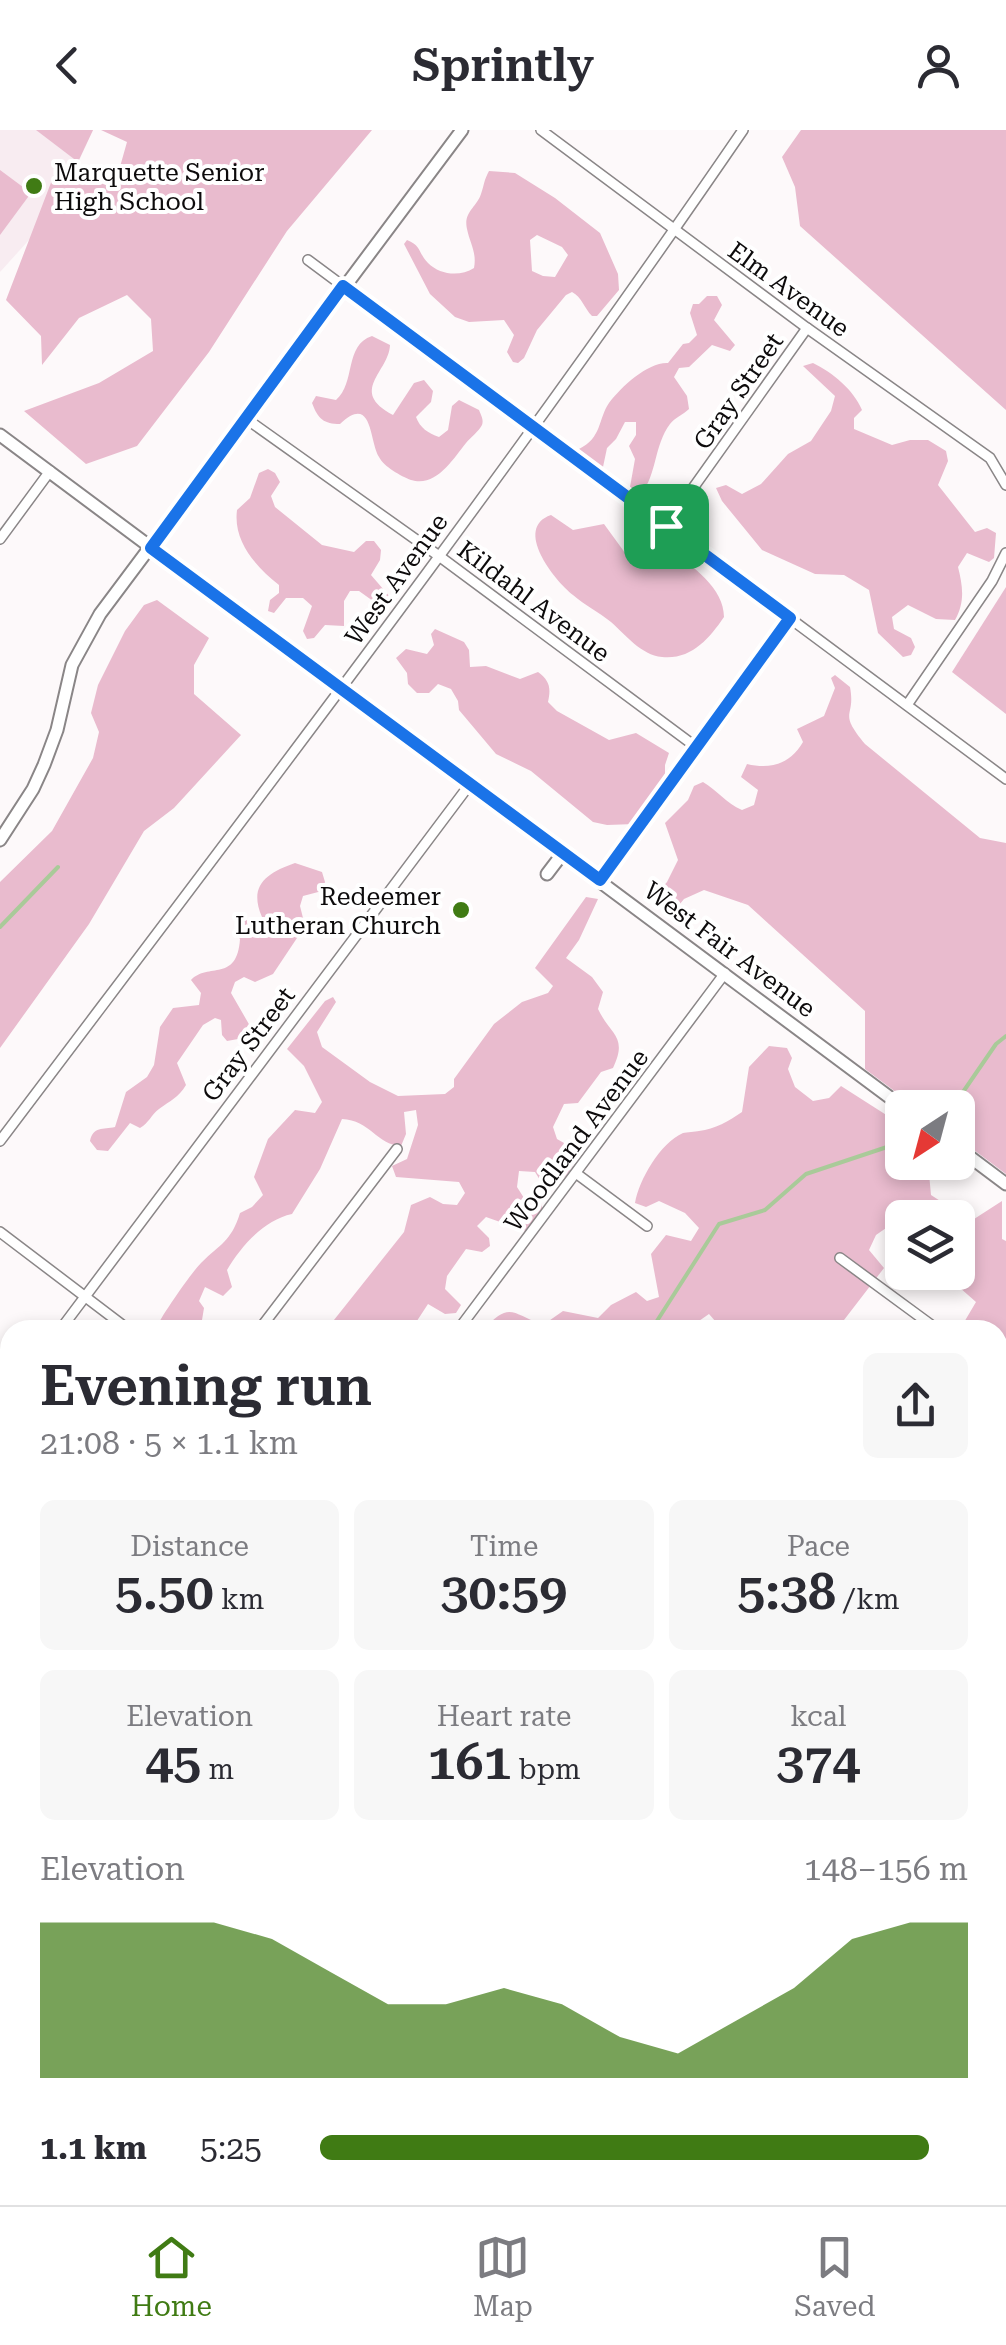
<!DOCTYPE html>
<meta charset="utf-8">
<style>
:root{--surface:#fff;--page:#f7f7f7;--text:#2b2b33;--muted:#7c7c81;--line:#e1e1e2;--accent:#407b14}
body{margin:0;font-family:"Roboto Serif",serif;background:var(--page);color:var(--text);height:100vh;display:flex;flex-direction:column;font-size:38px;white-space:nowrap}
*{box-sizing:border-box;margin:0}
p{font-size:32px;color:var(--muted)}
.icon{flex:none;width:55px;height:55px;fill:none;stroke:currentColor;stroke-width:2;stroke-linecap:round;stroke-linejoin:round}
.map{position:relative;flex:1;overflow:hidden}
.panel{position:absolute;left:0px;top:1190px;width:1008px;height:885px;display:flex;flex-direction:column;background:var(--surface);border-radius:30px 30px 0 0;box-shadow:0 5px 15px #0003}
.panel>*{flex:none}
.needle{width:65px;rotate:216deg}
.controls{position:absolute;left:885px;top:960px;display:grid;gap:20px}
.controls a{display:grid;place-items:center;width:90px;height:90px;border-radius:15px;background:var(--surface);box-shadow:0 5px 15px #0003;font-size:50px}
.pin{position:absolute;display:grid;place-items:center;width:85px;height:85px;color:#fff;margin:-42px;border-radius:20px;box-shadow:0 5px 15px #0006}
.round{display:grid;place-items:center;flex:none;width:105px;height:105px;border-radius:15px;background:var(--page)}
.summary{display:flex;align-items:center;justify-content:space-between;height:170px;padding:0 40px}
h1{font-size:55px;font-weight:600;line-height:75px}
.figures{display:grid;grid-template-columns:repeat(3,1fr);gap:15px;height:170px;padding:10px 40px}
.figures div{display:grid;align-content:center;border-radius:15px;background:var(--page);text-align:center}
.figures b{font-size:50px;font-weight:600}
.figures small{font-size:28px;font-weight:400}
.figures p{font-size:28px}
.chart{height:280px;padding:20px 40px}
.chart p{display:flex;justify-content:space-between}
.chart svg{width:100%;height:180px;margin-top:10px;fill:var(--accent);opacity:.7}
ul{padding:0 40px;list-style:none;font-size:32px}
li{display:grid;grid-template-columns:160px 120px 1fr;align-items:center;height:75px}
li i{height:25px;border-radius:12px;background:var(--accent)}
header{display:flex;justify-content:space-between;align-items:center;height:130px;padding:0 40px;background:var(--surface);font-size:45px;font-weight:600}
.menu{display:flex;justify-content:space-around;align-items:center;height:140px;border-top:2px solid var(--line);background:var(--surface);font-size:28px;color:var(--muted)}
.menu a{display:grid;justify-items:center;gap:5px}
.menu .on{color:var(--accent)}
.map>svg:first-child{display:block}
</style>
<header><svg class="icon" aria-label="back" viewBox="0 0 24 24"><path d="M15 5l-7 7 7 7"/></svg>Sprintly<svg class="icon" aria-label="person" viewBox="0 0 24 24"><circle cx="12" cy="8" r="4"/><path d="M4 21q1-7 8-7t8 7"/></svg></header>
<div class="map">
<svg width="1006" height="2075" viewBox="0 0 1006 2075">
<rect width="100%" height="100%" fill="#fdf9fa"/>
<!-- built -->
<path fill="#f8ecf1" d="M0 0H93L56 80 0 142Z"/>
<!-- green -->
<g fill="#e9bbce" fill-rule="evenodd">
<path d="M36 0H93L78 32Z"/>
<path d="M101 0H372L287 101 209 222 137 316 86 334 24 281 99 253 153 221 151 189 127 165 79 188 42 235 41 206 6 170 57 37 114 58 127 12Z"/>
<path d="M801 0H1006V280L800 96 795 57 782 27Z"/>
<path d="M0 40 31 63 0 105Z"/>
<path d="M489 41 515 43 555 68 600 103 618 144 619 160 597 186H592C584 178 582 167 572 162L566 165 537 200 524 228 518 233 513 232 507 222 514 205 504 190 469 192 455 187 430 164 404 114 407 110C422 116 418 123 428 133 440 145 460 147 474 138 477 122 470 114 467 99 463 82 477 77 481 64 484 55 484 50 489 41ZM537 105 562 117 568 125 555 147 543 146 532 141 530 110Z"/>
<path d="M707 166H717L722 175 714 190 735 215 730 221 712 215 689 237 679 238 674 247 687 266 689 279C683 285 674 288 670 294 654 315 657 345 641 364L635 363 630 357 635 329 629 316 636 305V292H625L616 309 607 318 603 337 591 335 579 325V319C602 308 598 289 609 273 622 256 648 232 668 233L683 214 689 213 697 205 690 183 693 174H699Z"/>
<path d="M372 206 390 215C389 242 348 261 393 285L414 253 424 250 433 261 431 272 416 287C420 298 428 303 439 307L448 300 452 276 459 270 479 280C481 285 484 290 482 295 479 301 470 308 466 313 453 329 436 358 411 350 401 346 384 337 379 327 369 311 373 263 340 294 324 294 318 289 312 273L316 266 336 270C356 253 344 215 372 206Z"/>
<path d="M813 233C833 243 853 259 862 280L854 288V299L892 315 910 310H928L946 321 948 331 938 355 975 402 987 398 996 403 994 428 989 432 967 423 958 437C963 457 965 472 955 490L936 489 908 475 892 487 894 499 911 508 915 517 911 525 903 527 878 503 869 460 844 445 815 444 762 420 722 371 716 358 726 355 742 364 761 354 788 324 811 311 831 281 835 266 803 236Z"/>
<path d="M268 339 275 343 280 352 271 366 275 377 322 415 354 422 366 411H374L381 420 380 430 371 445 390 467 387 475 380 476 359 461H350L344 471V496L325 495 314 508 307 509 303 501 312 476 303 468H286L274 483 268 481 270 470 279 463V455C255 436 233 411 237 380L250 368 259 343Z"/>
<path d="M551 385 573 400 604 394 628 427 636 433 659 421 671 420C693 437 724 458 724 487 709 509 691 530 662 527 641 525 626 505 611 492 599 482 584 475 573 465 554 450 513 398 551 385Z"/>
<path d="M1006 457V584L952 542Z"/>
<path d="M157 470 209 508 194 535V564L241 605 174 678 144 701 89 794 0 918V752L52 701 93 628 99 602 91 583 98 555 125 501 144 475Z"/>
<path d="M435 499 464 512 469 520 470 537 486 536 520 549 538 542C550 551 551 558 548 572L557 581 609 610 636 603 669 623 665 635V649L635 694 607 695 593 692 531 641 496 624 459 580 458 571 451 559 438 554 429 563H417L408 554 407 543 396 528 406 519 427 524 434 515 431 504Z"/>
<path d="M835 545 850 557C856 589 837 580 865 614L980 708 1006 713V1044L958 1008V978L916 977 865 939V881L748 775 704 760 684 769 675 780H669L652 769 667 752 678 730 665 693 688 670 694 656 703 652C718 661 726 673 742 680L754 675 758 660 741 647 747 634C772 640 791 633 803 612L797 599 824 586 835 558 831 548Z"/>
<path d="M295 733 322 742 325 752 322 761 303 766 300 776 305 796 273 844 255 852 244 847 235 852 231 863 250 896 238 909 227 911 222 905 221 890 215 888 203 895 177 933 186 955C178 968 171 970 159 979 151 985 149 993 140 998L130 993 108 1021 97 1020 90 1011C93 996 103 1000 115 997L126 962 147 947 154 935 160 897 173 878 199 875 201 863 191 850C208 832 237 853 240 809L235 802V793L243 789 256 793 262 787C248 755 267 743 295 733Z"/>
<path d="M586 767 598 769 579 810 566 828 592 847 603 862 598 879C611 906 628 906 613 938L601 942 578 973 564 974 553 997 557 1009 578 1021C573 1041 564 1052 545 1058L535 1042 519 1041 517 1057 524 1068 541 1072 543 1082 526 1101 486 1087 477 1096 489 1108 490 1116 482 1122 466 1119 447 1146 445 1159 461 1175 456 1183 445 1184 428 1174 411 1200H326L404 1102 411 1075 430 1067 443 1074 457 1075 465 1063 459 1052 396 1047 392 1036 407 1029 418 995 416 980 404 982 406 1004 401 1016C377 1015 370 990 342 989L320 1039 292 1084C264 1090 241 1116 227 1140L232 1157 223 1166 205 1157 199 1171 204 1178 202 1190 193 1200H155C160 1188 191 1143 201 1133 220 1114 231 1112 240 1083L252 1077 263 1065 254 1047 268 1009 295 980 315 983 322 972 304 936 287 919 325 871 333 867 336 872 317 902 322 917 370 952 398 966 445 964 454 957V949L494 894 522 872 548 863 553 856 535 838Z"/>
<path d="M769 916 787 918 792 928 788 939 795 957 813 971 829 968 841 956 902 995V1032L928 1033 931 1065 971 1091 1002 1071V1109L1006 1111V1245L998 1238V1200H964L963 1194 976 1172 943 1143 958 1142V1088H902V1108L889 1096 876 1105 869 1120 884 1138 844 1190 841 1200H723L709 1184 686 1200H483C510 1171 511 1183 543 1195L563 1181 598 1188 611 1175 636 1162 647 1171 659 1167 651 1124 666 1105 691 1111 699 1098 685 1083 659 1071 646 1077 635 1073C639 1050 660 1013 683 1003 687 1002 695 1002 699 1001 715 999 729 991 742 982L749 937Z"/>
<path d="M0 1674 10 1678V1748L0 1741Z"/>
<path d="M10 2048V2065H139L134 2075H0V2059Z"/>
<path d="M659 2065H770L775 2075H668Z"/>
</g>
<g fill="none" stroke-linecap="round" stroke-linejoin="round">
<!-- stream -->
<g stroke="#a9ca99" stroke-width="4">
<path d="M0 797 58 737"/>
<path d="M952 978 996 914 1006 906"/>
<path d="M647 1200 655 1194 719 1094 765 1080 806 1044 902 1012"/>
<path d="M321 2075 328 2065"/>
</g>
<defs>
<g id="street">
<path d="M541 0 807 198 990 328 1006 355"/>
<path d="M308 130 1006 649"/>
<path d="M248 290 439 426 696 617"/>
<path d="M666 396 807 198"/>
<path d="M0 409 50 341"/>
<path d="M907 575 992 451 1006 423"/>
<path d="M601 750 790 488"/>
<path d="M0 1011C252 677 507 345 743 0"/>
<path d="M577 1044 647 1096"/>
<path d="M0 1102 129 1200"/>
<path d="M840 1128 938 1200"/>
<path d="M60 1200 470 654"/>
<path d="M259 1200 397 1019"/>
<path d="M458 1200 725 843"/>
<path d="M998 1245 1006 1251"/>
<path d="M0 1278 10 1265"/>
<path d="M998 1283 1006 1271"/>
<path d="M998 1445 1006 1451"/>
<path d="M0 1502 10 1509"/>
<path d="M0 1543 10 1530"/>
<path d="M998 1642 1006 1649"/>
<path d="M0 1813 10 1799"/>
<path d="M998 1822 1006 1810"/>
<path d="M998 1845 1006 1852"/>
<path d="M998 2046 1006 2052"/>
<path d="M482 2065 496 2075"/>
<path d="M404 2075 412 2065"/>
<path d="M807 2075 814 2065"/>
</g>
<g id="secondary">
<path d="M0 305 904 978"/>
<path d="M0 710 33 659 44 635 57 600 72 535 100 484 462 0"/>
<path d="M547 744 563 723"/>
<path d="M958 1018 1006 1054"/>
<path d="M0 1906 10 1913"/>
<path d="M215 2065 229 2075"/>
</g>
</defs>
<!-- street casing -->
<use href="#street" stroke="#8a8687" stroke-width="12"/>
<!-- secondary casing -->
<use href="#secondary" stroke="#8a8687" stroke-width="15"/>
<!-- street -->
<use href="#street" stroke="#fff" stroke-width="9"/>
<!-- secondary -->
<use href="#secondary" stroke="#fff" stroke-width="11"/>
</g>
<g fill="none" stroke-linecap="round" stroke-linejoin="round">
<defs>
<path id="route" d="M343 156 790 488 600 750 151 418Z"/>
</defs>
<!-- route casing -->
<use href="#route" stroke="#fff" stroke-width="20"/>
<!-- route -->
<use href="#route" stroke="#1a73e8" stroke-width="12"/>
</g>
<!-- markers -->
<g fill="#407b14" stroke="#fff" stroke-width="4">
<circle cx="34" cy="56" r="10"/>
<circle cx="461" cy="780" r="10"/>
</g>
<g text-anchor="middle" stroke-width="8" stroke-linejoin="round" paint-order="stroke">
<!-- poi labels -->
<g font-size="25" fill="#0d0b0c" stroke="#fff" text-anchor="start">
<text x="54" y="51">Marquette Senior<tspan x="54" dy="29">High School</tspan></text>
<text x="441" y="775" text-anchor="end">Redeemer<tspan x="441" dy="29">Lutheran Church</tspan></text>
</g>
<!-- street labels -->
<g font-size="25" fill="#0d0b0c" stroke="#fff">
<text transform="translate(789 159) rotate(36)" y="9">Elm Avenue</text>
<text transform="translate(738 261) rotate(-55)" y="9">Gray Street</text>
<text transform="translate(396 449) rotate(-54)" y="9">West Avenue</text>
<text transform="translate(534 471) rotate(37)" y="9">Kildahl Avenue</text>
<text transform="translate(730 819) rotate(37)" y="9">West Fair Avenue</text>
<text transform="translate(248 914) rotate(-53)" y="9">Gray Street</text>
<text transform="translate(576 1010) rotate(-53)" y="9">Woodland Avenue</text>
</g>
</g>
</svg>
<div class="controls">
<a><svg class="needle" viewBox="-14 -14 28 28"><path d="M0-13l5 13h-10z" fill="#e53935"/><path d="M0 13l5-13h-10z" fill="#7c7c81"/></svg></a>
<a><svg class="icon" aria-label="layers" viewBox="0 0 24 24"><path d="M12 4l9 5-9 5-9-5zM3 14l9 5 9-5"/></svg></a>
</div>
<div class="pin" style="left:666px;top:396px;background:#1e9e55"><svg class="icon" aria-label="arrive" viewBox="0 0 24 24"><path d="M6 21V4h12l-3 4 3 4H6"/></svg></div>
<section class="panel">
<div class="summary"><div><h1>Evening run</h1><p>21:08 · 5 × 1.1 km</p></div><a class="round"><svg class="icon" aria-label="share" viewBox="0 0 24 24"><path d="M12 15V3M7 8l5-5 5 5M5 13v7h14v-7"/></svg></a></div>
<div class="figures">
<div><p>Distance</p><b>5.50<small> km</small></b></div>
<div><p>Time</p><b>30:59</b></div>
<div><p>Pace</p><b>5:38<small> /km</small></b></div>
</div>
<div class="figures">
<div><p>Elevation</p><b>45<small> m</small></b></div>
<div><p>Heart rate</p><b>161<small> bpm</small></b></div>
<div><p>kcal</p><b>374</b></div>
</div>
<div class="chart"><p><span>Elevation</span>148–156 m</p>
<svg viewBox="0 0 160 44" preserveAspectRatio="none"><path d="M0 44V6L10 6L20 6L30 6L40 10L50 18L60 26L70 26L80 22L90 26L100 34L110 38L120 30L130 22L140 10L150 6L160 6V44z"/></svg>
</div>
<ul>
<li><b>1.1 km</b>5:25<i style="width:94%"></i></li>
</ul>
</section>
</div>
<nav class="menu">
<a class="on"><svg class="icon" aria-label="home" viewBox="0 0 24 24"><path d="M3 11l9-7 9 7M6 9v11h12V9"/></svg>Home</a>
<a><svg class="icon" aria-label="map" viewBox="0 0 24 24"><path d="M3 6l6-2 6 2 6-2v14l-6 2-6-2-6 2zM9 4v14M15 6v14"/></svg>Map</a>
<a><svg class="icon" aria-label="saved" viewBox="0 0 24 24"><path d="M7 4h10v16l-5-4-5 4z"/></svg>Saved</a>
</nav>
